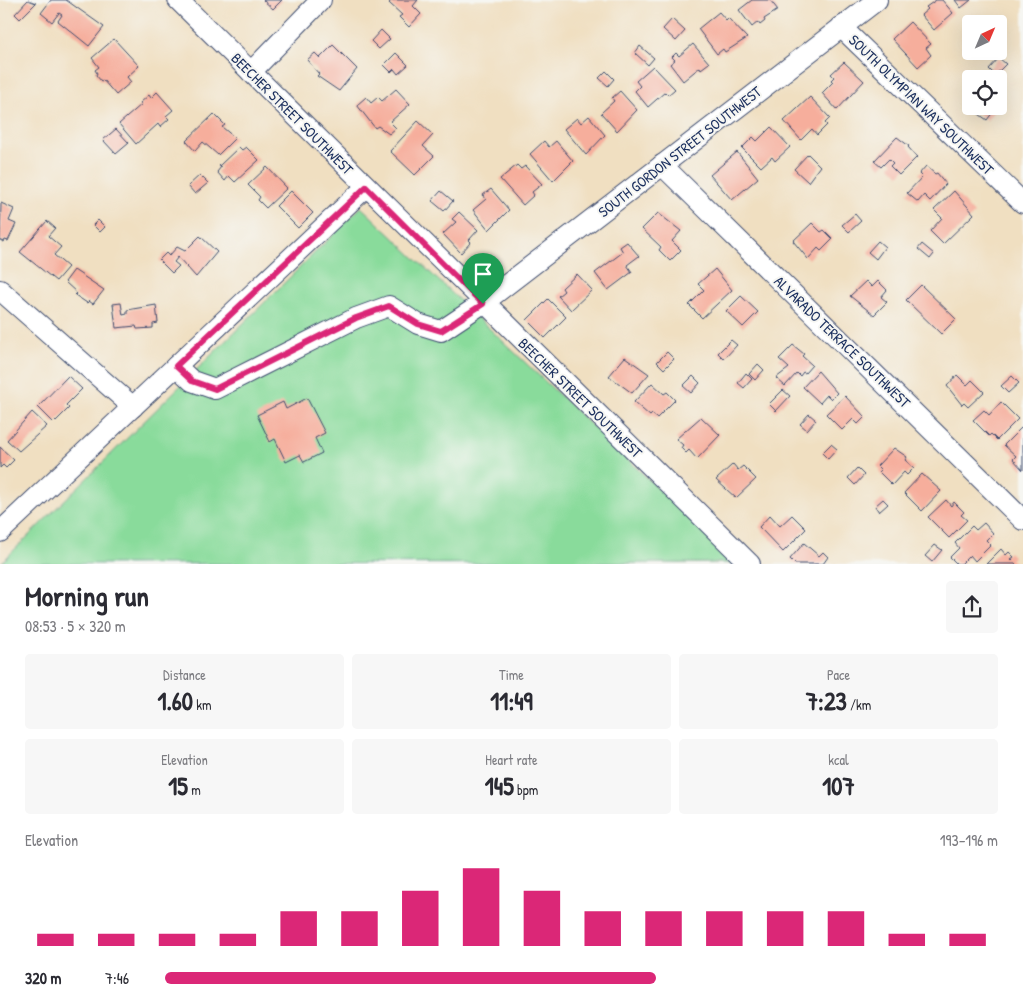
<!DOCTYPE html>
<meta charset="utf-8">
<style>
:root{--surface:#fff;--page:#f7f7f7;--text:#2b2b33;--muted:#7c7c81;--accent:#db2777}
body{margin:0;font-family:"Patrick Hand",sans-serif;background:var(--page);color:var(--text);height:100vh;display:flex;flex-direction:column;font-size:19px;white-space:nowrap}
*{box-sizing:border-box;margin:0}
p{font-size:16px;color:var(--muted)}
.icon{flex:none;width:28px;height:28px;fill:none;stroke:currentColor;stroke-width:2;stroke-linecap:round;stroke-linejoin:round}
.map{position:relative;height:564px;overflow:hidden}
.details{display:flex;flex-direction:column;background:var(--surface);flex:1}
.details>*{flex:none}
.needle{width:32px;rotate:44deg}
.controls{position:absolute;left:962px;top:15px;display:grid;gap:10px}
.controls a{display:grid;place-items:center;width:45px;height:45px;border-radius:5px;background:var(--surface);box-shadow:0 5px 20px #0002;font-size:25px}
.pin{position:absolute;display:grid;place-items:center;width:42px;height:42px;color:#fff;margin:-51px -21px;border-radius:50% 50% 50% 0;rotate:-45deg;box-shadow:0 0 5px #0007}
.pin .icon{rotate:45deg}
.round{display:grid;place-items:center;flex:none;width:52px;height:52px;border-radius:5px;background:var(--page)}
.overview{display:flex;align-items:center;justify-content:space-between;height:85px;padding:0 25px}
h1{font-size:28px;font-weight:700;line-height:38px}
.metrics{display:grid;grid-template-columns:repeat(3,1fr);gap:8px;height:85px;padding:5px 25px}
.metrics div{display:grid;align-content:center;border-radius:5px;background:var(--page);text-align:center}
.metrics b{font-size:25px;font-weight:700}
.metrics small{font-size:14px;font-weight:400}
.metrics p{font-size:14px}
.chart{height:140px;padding:10px 25px}
.chart p{display:flex;justify-content:space-between}
.chart svg{width:100%;height:90px;margin-top:5px;stroke:var(--accent);stroke-width:6}
ul{padding:0 25px;list-style:none;font-size:16px}
li{display:grid;grid-template-columns:80px 60px 1fr;align-items:center;height:38px}
li i{height:12px;border-radius:6px;background:var(--accent)}
.map>svg:first-child{display:block}
</style>
<div class="map">
<svg width="1023" height="564" viewBox="0 0 1023 564">
<rect width="100%" height="100%" fill="#f6f6f2"/>
<filter id="ink" filterUnits="userSpaceOnUse"><feTurbulence type="fractalNoise" baseFrequency=".02" numOctaves="2"/><feDisplacementMap in="SourceGraphic" scale="10" xChannelSelector="R" yChannelSelector="G"/><feConvolveMatrix kernelMatrix="1 2 1 2 8 2 1 2 1" color-interpolation-filters="sRGB"/></filter>
<filter id="wash" filterUnits="userSpaceOnUse"><feTurbulence type="fractalNoise" baseFrequency=".0096" numOctaves="4" result="noise"/><feDisplacementMap in="SourceGraphic" scale="20" xChannelSelector="R" yChannelSelector="G"/><feGaussianBlur stdDeviation="1.12" result="paint"/><feColorMatrix in="noise" values="0 0 0 0 0 0 0 0 0 0 0 0 0 0 0 0 0 1.4 0 .05"/><feComposite in="paint" operator="in"/></filter>
<g filter="url(#wash)">
<rect width="100%" height="100%" fill="#f0dfc1"/>
<!-- green -->
<path fill="#89db9b" stroke="#52857c" d="M361 207 737 563 0 564Z"/>
<g id="blocks">
<!-- building -->
<g fill="#f6ae9c">
<path d="M28 0 36 3 20 19 15 14Z"/>
<path d="M51 0H66L104 27 89 46 58 21 62 15 59 13 52 22 41 13Z"/>
<path d="M263 0H282L273 9Z"/>
<path d="M392 0H418L413 6 421 14 409 27 399 17 402 15 389 3Z"/>
<path d="M752 0H770L778 10 764 19 765 21 760 25 758 22 752 27 739 10Z"/>
<path d="M936 0H942L953 13 934 30 921 15 928 9 926 7Z"/>
<path d="M955 0H971L961 8Z"/>
<path d="M719 12 726 20 728 18 747 38 725 52 723 49 717 54 698 29Z"/>
<path d="M672 19 685 31 676 41 663 29Z"/>
<path d="M910 22 931 44 926 48 931 55 918 67 892 39Z"/>
<path d="M381 30 390 39 379 49 371 41Z"/>
<path d="M114 39 139 66 127 77 131 82 116 95 103 80 101 81 96 75 97 73 95 70 99 67 92 58Z"/>
<path d="M693 44 709 63 701 69 700 67 683 81 670 64 675 60 672 57 676 53 679 56Z"/>
<path d="M333 45 357 69 339 91 317 76 319 74 307 60 315 53 320 58Z"/>
<path d="M640 46 654 58 648 65 635 53Z"/>
<path d="M396 53 408 65 398 74 394 69 391 72 384 65Z"/>
<path d="M999 58 1006 64 995 75 989 69Z"/>
<path d="M844 62 864 81 837 110 822 93 833 82 831 80 834 77 831 74Z"/>
<path d="M653 66 675 89 668 95 665 92 648 107 635 91 640 86 636 81Z"/>
<path d="M606 71 614 79 608 86 599 78Z"/>
<path d="M396 89 410 104 390 122 396 128 389 134 378 126 375 128 357 105 366 97 371 103 378 97 382 101Z"/>
<path d="M620 91 637 110 617 131 601 113 614 101 612 98Z"/>
<path d="M157 92 173 110 166 116 169 119 160 127 158 124 136 144 119 124 142 104 140 103 149 95 151 98Z"/>
<path d="M810 97 830 118 825 123 827 125 817 135 812 129 801 140 784 121Z"/>
<path d="M974 106H992L990 109 993 112 987 120 972 109Z"/>
<path d="M214 114 225 125 222 127 235 138 218 155 203 142 195 151 186 141Z"/>
<path d="M589 116 605 135 586 155 564 129 577 118 581 123Z"/>
<path d="M418 121 433 135 423 146 434 156 415 175 390 151Z"/>
<path d="M771 127 790 147 775 161 772 157 761 167 742 148 753 137 757 141Z"/>
<path d="M116 129 129 143 116 154 103 140Z"/>
<path d="M897 137 909 146 908 147 917 157 899 175 890 166 893 163 889 159 881 167 874 161Z"/>
<path d="M544 141 549 147 556 141 573 161 553 181 530 154Z"/>
<path d="M239 147 242 150 246 147 259 160 235 182 229 176 225 181 217 172 221 167 219 166Z"/>
<path d="M737 152 758 178 732 200 710 175Z"/>
<path d="M808 154 820 166 808 182 794 169Z"/>
<path d="M517 165 521 169 525 166 542 184 532 192 534 195 523 205 500 179Z"/>
<path d="M926 166 935 174 937 173 946 184 930 201 924 195 918 202 907 193 922 177 919 174Z"/>
<path d="M267 167 287 188 266 208 258 200 260 197 248 185Z"/>
<path d="M200 175 208 183 195 194 188 186Z"/>
<path d="M491 189 509 210 489 230 473 210 486 199 483 195Z"/>
<path d="M291 191 313 213 298 228 276 206Z"/>
<path d="M441 191 453 201 444 211 432 201Z"/>
<path d="M954 191 974 214 943 244 930 231 942 218 934 210Z"/>
<path d="M1 203 14 209 9 221 16 224 8 241 5 240 4 242 0 240Z"/>
<path d="M459 212 478 230 469 240 471 242 461 253 443 234 456 222 452 219Z"/>
<path d="M658 213 681 231 672 241 681 250 670 261 659 250 661 247 642 229Z"/>
<path d="M855 214 861 221 849 232 842 225Z"/>
<path d="M98 220 105 227 100 232 93 225Z"/>
<path d="M47 221 55 228 48 236 61 247 54 255 68 267 56 281 20 252Z"/>
<path d="M812 223 821 232 824 230 833 239 821 251 818 248 808 259 793 241Z"/>
<path d="M200 236 217 252 196 277 178 257 174 262 179 266 172 273 159 260 166 253 169 256 177 247 185 251Z"/>
<path d="M878 241 885 247 876 259 868 252Z"/>
<path d="M627 242 639 256 627 265 632 272 608 290 595 273 623 252 620 247Z"/>
<path d="M922 244 934 254 930 259 918 249Z"/>
<path d="M715 269 732 290 702 318 689 305 704 290 698 284Z"/>
<path d="M74 270 104 290 93 304 89 301 87 303 75 295 77 293 65 282Z"/>
<path d="M577 274 592 290 571 310 558 296 564 291 562 288Z"/>
<path d="M866 281 872 287 878 281 887 290 881 297 887 302 874 315 850 296Z"/>
<path d="M921 285 956 319 941 334 906 300Z"/>
<path d="M741 296 758 312 743 327 726 311Z"/>
<path d="M548 299 566 317 545 338 527 320Z"/>
<path d="M121 303 123 315 127 314V310L156 305 158 323 153 324V328L137 329 136 326 116 328 113 304Z"/>
<path d="M731 340 737 345 724 359 718 353Z"/>
<path d="M793 345 804 354 802 356 812 365 805 373 803 372 800 376 797 373 785 386 776 378 789 368 779 359Z"/>
<path d="M667 352 674 359 664 369 657 362Z"/>
<path d="M625 357 649 374 632 393 609 376Z"/>
<path d="M758 364 764 370 755 380 749 374Z"/>
<path d="M818 371 837 393 831 399 827 395 820 403 803 387Z"/>
<path d="M746 373 752 379 744 388 738 383Z"/>
<path d="M957 375 967 385 972 380 984 392 968 407 964 403 962 405 947 386Z"/>
<path d="M68 376 82 389 66 405 69 408 54 423 38 407Z"/>
<path d="M693 376 700 383 691 393 683 386Z"/>
<path d="M1012 376 1019 383 1008 393 1001 386Z"/>
<path d="M652 383 664 394 667 392 675 400 657 418 652 414 650 416 634 402Z"/>
<path d="M783 390 790 396 776 411 769 404Z"/>
<path d="M845 396 865 417 858 424 853 419 842 430 826 414Z"/>
<path d="M307 398 325 433 315 438 322 453 304 462 300 455 286 462 275 439 270 442 257 415 283 402 286 409Z"/>
<path d="M1001 402 1018 419 997 440 991 434 989 436 973 420 984 410 989 415Z"/>
<path d="M32 412 47 426 19 451 7 440Z"/>
<path d="M809 414 816 420 807 430 800 424Z"/>
<path d="M701 417 720 435 697 459 689 450 686 453 681 448 683 445 676 439Z"/>
<path d="M1021 428 1023 429V470L1013 459 1016 456 1004 445Z"/>
<path d="M831 444 837 449 828 459 822 453Z"/>
<path d="M0 447 14 460 6 468 3 465 0 468Z"/>
<path d="M894 448 907 457 905 460 914 468 907 475 904 472 892 485 879 472 881 470 877 466Z"/>
<path d="M733 464 738 470 743 466 756 479 736 498 716 480Z"/>
<path d="M857 468 864 475 855 485 848 478Z"/>
<path d="M922 474 941 491 922 511 904 493Z"/>
<path d="M883 499 888 504 879 512 875 506Z"/>
<path d="M946 500 951 506 954 502 964 512 961 515 967 520 949 538 928 517Z"/>
<path d="M770 515 780 526 792 515 806 529 783 552 759 527Z"/>
<path d="M984 523 993 533 986 540 991 545 975 561 970 555 961 564H957L950 557 959 548 955 543 972 526 976 530Z"/>
<path d="M804 543 819 556 823 552 828 557 823 564H795L790 559Z"/>
<path d="M935 545 942 550 932 562 925 556Z"/>
<path d="M1001 549 1006 555 1009 552 1014 557 1011 559 1016 564H986Z"/>
</g>
</g>
</g>
<g filter="url(#ink)">
<use href="#blocks" fill-opacity="0" stroke="#3b496d" stroke-width="1"/>
<g fill="none" stroke-linecap="round" stroke-linejoin="round">
<defs>
<g id="minor">
<path d="M178 0 750 564"/>
<path d="M841 27 1023 203"/>
<path d="M251 72 321 0"/>
<path d="M662 165 1023 520"/>
<path d="M0 290 133 407"/>
<path d="M176 366 192 381 215 389 356 318 389 306 418 324 441 331 483 303 877 0"/>
<path d="M0 532 366 187"/>
</g>
</defs>
<!-- minor casing -->
<use href="#minor" stroke="#3b496d" stroke-width="22"/>
<!-- minor -->
<use href="#minor" stroke="#fff" stroke-width="20"/>
</g>
</g>
<g fill="none" stroke-linecap="round" stroke-linejoin="round" filter="url(#ink)">
<defs>
<path id="route" d="M366 187 483 304 441 331 418 324 389 306 356 318 215 389 192 381 176 366Z"/>
</defs>
<!-- route casing -->
<use href="#route" stroke="#fff" stroke-width="10"/>
<!-- route -->
<use href="#route" stroke="#db2777" stroke-width="6"/>
</g>
<g text-anchor="middle" stroke-width="4" stroke-linejoin="round" paint-order="stroke">
<!-- street labels -->
<g font-size="15" fill="#1b2f5e" stroke="#f6f6f2">
<text transform="translate(921 105) rotate(44)" y="5">SOUTH OLYMPIAN WAY SOUTHWEST</text>
<text transform="translate(292 114) rotate(45)" y="5">BEECHER STREET SOUTHWEST</text>
<text transform="translate(680 152) rotate(-38)" y="5">SOUTH GORDON STREET SOUTHWEST</text>
<text transform="translate(842 342) rotate(44)" y="5">ALVARADO TERRACE SOUTHWEST</text>
<text transform="translate(580 398) rotate(44)" y="5">BEECHER STREET SOUTHWEST</text>
</g>
</g>
</svg>
<div class="controls">
<a><svg class="needle" viewBox="-14 -14 28 28"><path d="M0-13l5 13h-10z" fill="#e53935"/><path d="M0 13l5-13h-10z" fill="#7c7c81"/></svg></a>
<a><svg class="icon" aria-label="locate" viewBox="0 0 24 24"><circle cx="12" cy="12" r="6"/><path d="M12 2v4M12 18v4M2 12h4M18 12h4"/></svg></a>
</div>
<div class="pin" style="left:483px;top:304px;background:#1e9e55"><svg class="icon" aria-label="arrive" viewBox="0 0 24 24"><path d="M6 21V4h12l-3 4 3 4H6"/></svg></div>
</div>
<section class="details">
<div class="overview"><div><h1>Morning run</h1><p>08:53 · 5 × 320 m</p></div><a class="round"><svg class="icon" aria-label="share" viewBox="0 0 24 24"><path d="M12 15V3M7 8l5-5 5 5M5 13v7h14v-7"/></svg></a></div>
<div class="metrics">
<div><p>Distance</p><b>1.60<small> km</small></b></div>
<div><p>Time</p><b>11:49</b></div>
<div><p>Pace</p><b>7:23<small> /km</small></b></div>
</div>
<div class="metrics">
<div><p>Elevation</p><b>15<small> m</small></b></div>
<div><p>Heart rate</p><b>145<small> bpm</small></b></div>
<div><p>kcal</p><b>107</b></div>
</div>
<div class="chart"><p><span>Elevation</span>193–196 m</p>
<svg viewBox="0 0 160 44" preserveAspectRatio="none"><path d="M5 44V38M15 44V38M25 44V38M35 44V38M45 44V27M55 44V27M65 44V17M75 44V6M85 44V17M95 44V27M105 44V27M115 44V27M125 44V27M135 44V27M145 44V38M155 44V38"/></svg>
</div>
<ul>
<li><b>320 m</b>7:46<i style="width:59%"></i></li>
</ul>
</section>
